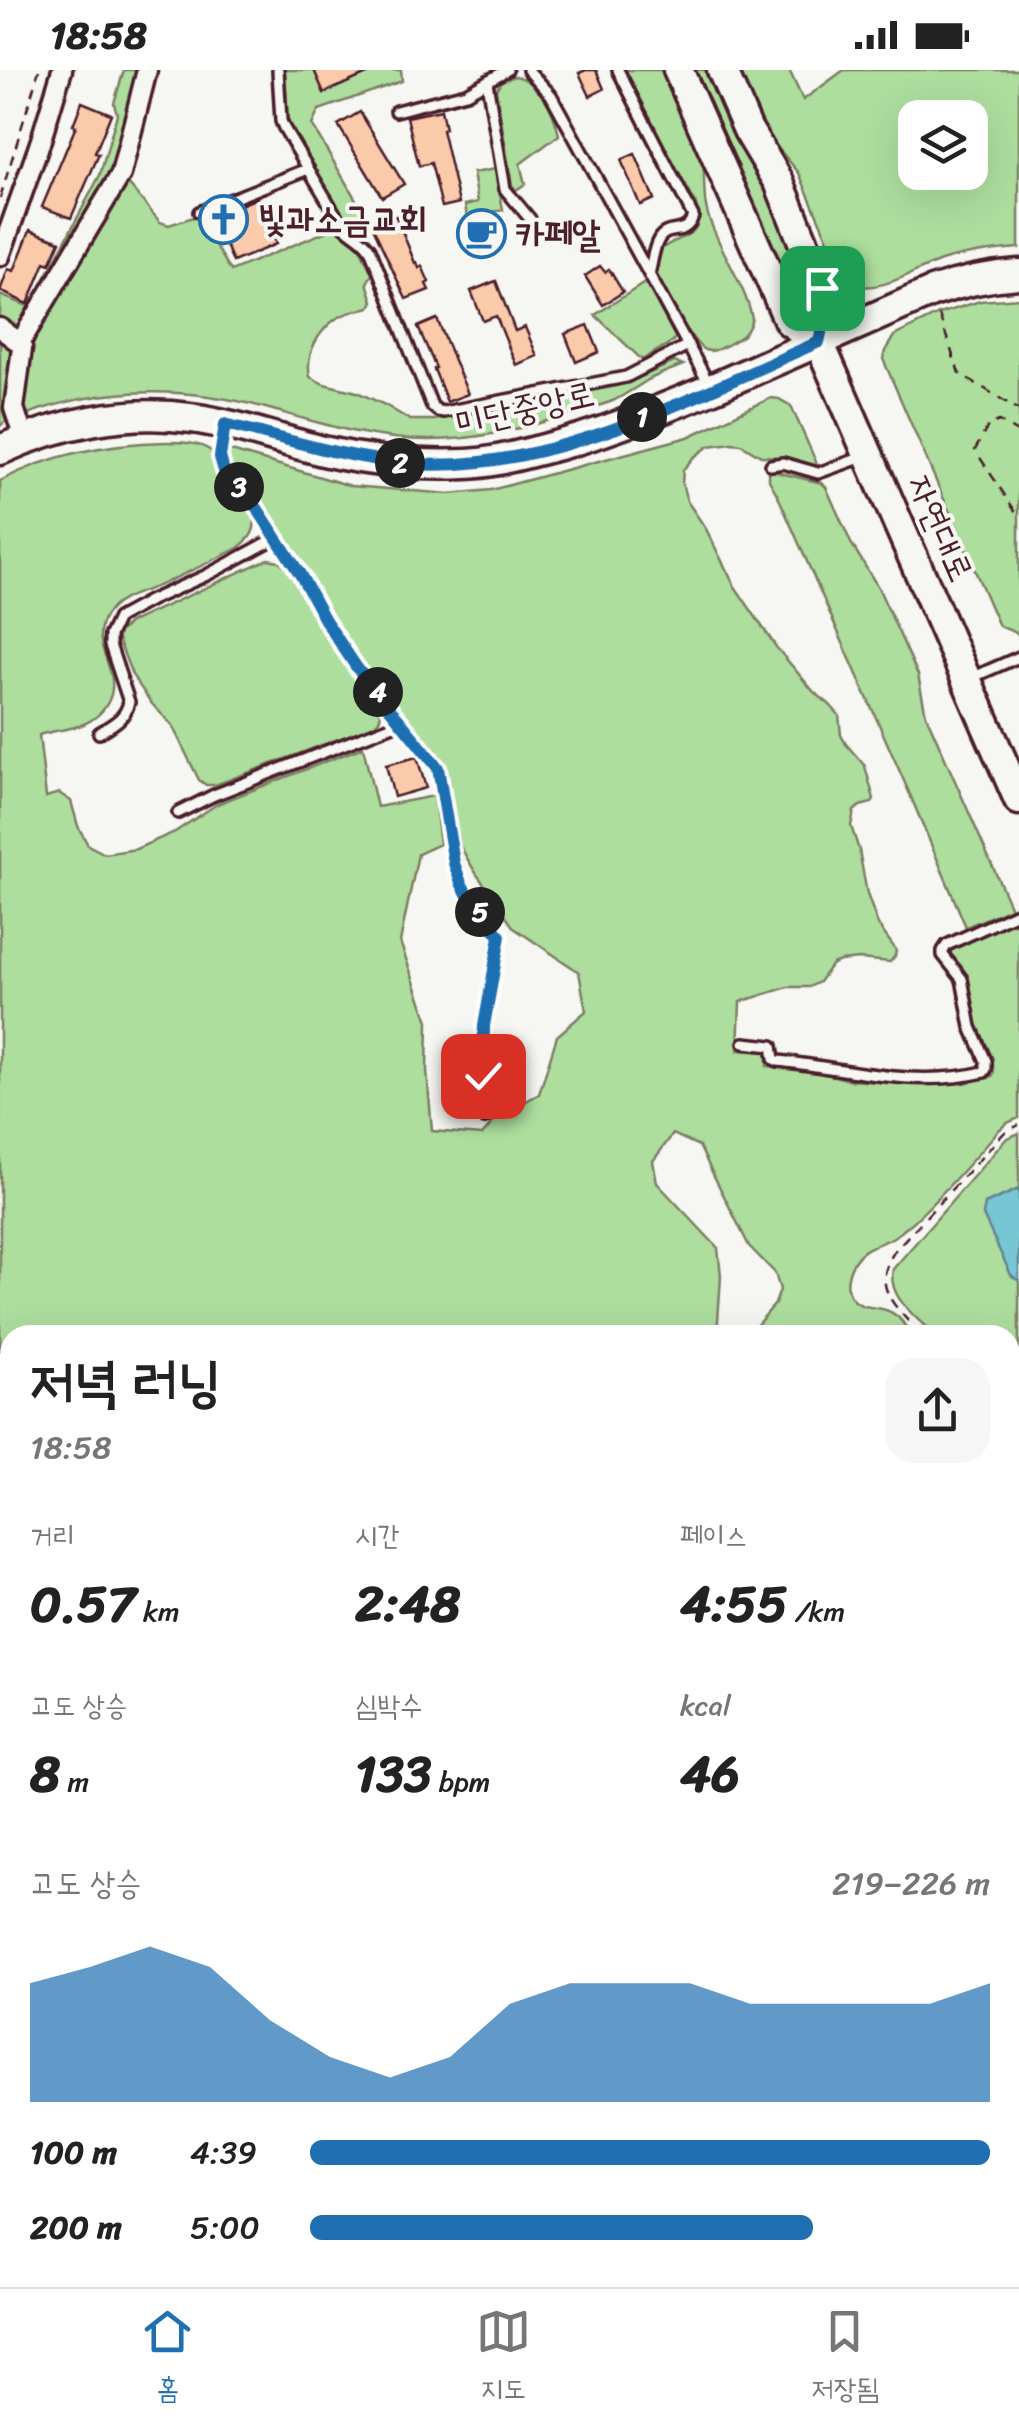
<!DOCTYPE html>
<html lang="ko">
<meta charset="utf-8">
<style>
:root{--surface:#fff;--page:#f6f6f6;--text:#222;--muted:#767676;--line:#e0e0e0;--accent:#1f6fb2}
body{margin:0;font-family:Sriracha,"Poor Story",sans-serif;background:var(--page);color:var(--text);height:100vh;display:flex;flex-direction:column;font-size:38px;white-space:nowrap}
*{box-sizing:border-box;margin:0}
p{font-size:32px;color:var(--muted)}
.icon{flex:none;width:55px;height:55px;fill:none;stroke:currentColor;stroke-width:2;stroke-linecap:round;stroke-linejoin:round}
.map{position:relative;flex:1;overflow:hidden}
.details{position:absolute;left:0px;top:1255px;width:1020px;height:962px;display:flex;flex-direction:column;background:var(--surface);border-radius:30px 30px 0 0;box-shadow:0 10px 40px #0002}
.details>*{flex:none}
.fabs{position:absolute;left:898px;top:30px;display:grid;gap:20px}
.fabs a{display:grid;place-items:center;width:90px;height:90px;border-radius:20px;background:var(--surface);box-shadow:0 10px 40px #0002;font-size:50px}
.pin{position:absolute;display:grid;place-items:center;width:85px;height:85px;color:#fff;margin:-42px;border-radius:20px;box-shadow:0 5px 15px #0006}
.km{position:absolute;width:50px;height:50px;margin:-25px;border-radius:50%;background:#222;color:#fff;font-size:28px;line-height:50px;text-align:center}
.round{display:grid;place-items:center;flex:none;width:105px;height:105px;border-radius:30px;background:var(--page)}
.headline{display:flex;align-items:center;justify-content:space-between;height:170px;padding:0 30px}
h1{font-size:55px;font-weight:800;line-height:75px}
.metrics{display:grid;grid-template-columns:repeat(3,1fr);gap:15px;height:170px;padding:10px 30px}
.metrics div{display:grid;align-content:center}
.metrics b{font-size:50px;font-weight:800}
.metrics small{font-size:28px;font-weight:400}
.metrics p{font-size:28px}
.chart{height:280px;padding:20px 30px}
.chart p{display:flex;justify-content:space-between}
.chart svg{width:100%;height:180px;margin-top:10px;fill:var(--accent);opacity:.7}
ul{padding:0 30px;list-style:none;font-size:32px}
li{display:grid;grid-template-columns:160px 120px 1fr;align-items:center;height:75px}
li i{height:25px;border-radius:12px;background:var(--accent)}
.status{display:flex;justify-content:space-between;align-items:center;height:70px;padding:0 50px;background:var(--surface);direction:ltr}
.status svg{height:28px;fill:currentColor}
.menu{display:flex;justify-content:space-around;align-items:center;height:140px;border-top:2px solid var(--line);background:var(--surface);font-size:28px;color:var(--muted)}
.menu a{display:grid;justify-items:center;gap:5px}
.menu .on{color:var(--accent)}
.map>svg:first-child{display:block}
</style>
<div class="status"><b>18:58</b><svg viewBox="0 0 49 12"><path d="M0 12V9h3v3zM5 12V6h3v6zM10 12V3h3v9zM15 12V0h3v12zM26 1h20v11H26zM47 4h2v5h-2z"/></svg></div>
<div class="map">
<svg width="1019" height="2217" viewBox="0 0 1019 2217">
<rect width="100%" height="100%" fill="#f6f6f2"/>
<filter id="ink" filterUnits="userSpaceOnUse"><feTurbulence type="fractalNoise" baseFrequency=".01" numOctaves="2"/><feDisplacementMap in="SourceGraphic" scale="20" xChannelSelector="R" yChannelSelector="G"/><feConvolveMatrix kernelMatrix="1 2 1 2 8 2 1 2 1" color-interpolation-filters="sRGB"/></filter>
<g filter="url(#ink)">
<!-- green -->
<g fill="#adde9e" stroke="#7c7e64" stroke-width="2.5" fill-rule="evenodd">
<path d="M124 0H143L118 98 18 262 0 251V225L30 237 100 105 117 44 114 33Z"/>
<path d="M285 0H401L402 11 319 40 312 55 365 145 354 151 347 150 288 55Z"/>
<path d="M625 0H666L701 81C707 103 701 122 708 145 719 180 744 212 752 248 748 264 741 268 727 275 720 278 713 283 705 280 694 277 658 215 656 202 648 157 713 183 695 132L648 48Z"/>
<path d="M686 0H715L803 203 801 212 797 214 788 213 785 208 748 123Z"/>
<path d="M734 0H789L803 30 844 0H1019V178C992 180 967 183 941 191 912 201 882 223 851 215L844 207 799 103 757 53ZM915 48H970V102H915Z"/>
<path d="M515 6C541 11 554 42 559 65L520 94 525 114 516 120 512 115 496 20 501 11Z"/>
<path d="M496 99 503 140 467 147 465 135 478 132 473 103Z"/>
<path d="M124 109 160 152 169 155 193 147 201 151 231 201 339 156 359 176 372 204 367 213 373 231 370 237C359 240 347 242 337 248 318 261 305 284 310 307L324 314 357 322 385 335 410 350H435L612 317 630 312 674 292 683 295C671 300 659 304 648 310 637 317 626 324 615 330 601 336 586 339 571 344 524 358 479 370 429 370 375 370 325 355 273 340 192 316 104 315 25 345L21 344 27 277Z"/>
<path d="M646 212 675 267 673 271 642 290 595 245Z"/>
<path d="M1019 228V564L999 556 883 289 885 281 894 266 939 244 980 231Z"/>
<path d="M0 265 14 274 8 347 6 351 0 356Z"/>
<path d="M771 328 779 329 791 336 817 394 812 396 780 387 761 386 741 374 732 373 709 376 693 388 683 400 682 413 687 431 706 459 734 515 776 577 814 622 829 634 839 645 841 665 846 674 865 696 874 729 872 733 860 736 854 741 851 756 859 780 867 824 878 855 896 880 895 886 890 892 859 889 840 891 832 894 819 912 809 917H788L740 932 738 980 767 982V996L810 999 849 1010 911 1014 989 1008 993 1005 994 1000 979 964 968 910 962 897 950 883 952 879 1007 854 1013 853 1019 856V1048L1007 1053 999 1060C971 1091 944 1124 914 1151 908 1156 902 1162 895 1166 882 1175 865 1175 856 1189 849 1198 844 1214 850 1225 864 1249 891 1223 910 1265H748L775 1234 780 1220 775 1203 749 1176 699 1076 673 1064 653 1091 657 1113 718 1178 721 1206 717 1265H10V1285L0 1281V411C51 384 108 373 166 372 181 372 199 372 211 381L218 399 254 445C257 461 250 469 238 478 214 490 191 501 167 512 147 522 119 525 106 545 86 576 126 601 107 634 102 643 93 650 84 654 70 660 54 660 39 665L46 727 59 723 71 731 78 756 88 775 105 784 136 779 175 762 217 734 363 677 377 737 434 726 440 774 418 784 400 872 428 951 427 1001 432 1061 482 1065 499 1046 539 1024 557 966 586 941 579 902 514 858 474 800 457 771 446 706 441 693 347 576 263 439 228 395 226 389 228 380 351 416 450 424 491 420 688 367Z"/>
<path d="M772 401 822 413 826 417 851 473 878 517 918 605 926 645 1011 838 966 857 908 720 778 426 769 410V403Z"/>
<path d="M268 489 279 491 287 498 341 584 372 624 381 644 379 650 373 656 215 715H206L199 710 172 655 152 634 132 605 118 569 119 562 131 552Z"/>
<path d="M1019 1063V1119L986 1134 1011 1205 1019 1211V1302L1010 1294V1265H934C916 1246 887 1228 893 1199L1007 1068Z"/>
<path d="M0 1306 8 1310 10 1313 7 1327 10 1344V1411L0 1407Z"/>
<path d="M1019 1370V1450L1010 1451V1375Z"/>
<path d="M1019 1554V2142L1010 2143V1555Z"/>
<path d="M10 1648V1789L0 1761V1668Z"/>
<path d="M0 1798 10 1831V2208H68L71 2217H0Z"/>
<path d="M207 2208H871L872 2217H206Z"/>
<path d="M876 2208H996V2217H941L940 2211 877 2216Z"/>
</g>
<!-- water -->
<path fill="#77c6d3" stroke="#658390" stroke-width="2.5" d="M1019 1119V1211L1011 1205 983 1145 985 1134Z"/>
<!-- building -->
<g fill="#fbcaaa" stroke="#4a1f2b" stroke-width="2.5">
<path d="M314 0H376L324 23Z"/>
<path d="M586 0H596L604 19 590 26 579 3Z"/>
<path d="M82 32 111 44 95 83 99 84 71 148 42 137 76 56 73 55Z"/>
<path d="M441 40 445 59 442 60 444 68 459 133 442 137 431 93 419 96 407 47Z"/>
<path d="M360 42 404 114 382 127 338 55Z"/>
<path d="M635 84 654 129 640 135 621 90Z"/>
<path d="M257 128 276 174 233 192 214 146Z"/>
<path d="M396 146 415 193 417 192 419 198 422 196 429 212 426 214 429 220 406 229 372 155Z"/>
<path d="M476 148 498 172 488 181 481 173 478 175 463 160Z"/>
<path d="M30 160 60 171 50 194 45 192 28 234 0 221 8 199 14 201Z"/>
<path d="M600 196 605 202 609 199 623 222 603 235 585 206Z"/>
<path d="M496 211 515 261 525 257 537 286 516 295 496 246 483 251 471 221Z"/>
<path d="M437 249 468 324 447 332 434 299 436 298 418 257Z"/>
<path d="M588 255 599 282 576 292 565 264Z"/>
<path d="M417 687 426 718 394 727 386 695Z"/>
</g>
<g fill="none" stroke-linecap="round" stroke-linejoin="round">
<defs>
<g id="lane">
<path d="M278 0 281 51 284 58 340 152C349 163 362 167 370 179L432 336 438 341 444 342 626 307 688 275"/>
<path d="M528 0 551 25 710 316"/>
<path d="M618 0 693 146C686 168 668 154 659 169 653 178 652 194 649 204"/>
<path d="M487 12 505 119 530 149"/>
<path d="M396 41 466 23 507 0"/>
<path d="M199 142 308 99"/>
<path d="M224 357 220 387 224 401 255 435 300 504 325 550 357 598 438 698 455 793 461 813 471 831 499 866 484 956 485 1048"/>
<path d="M771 395 783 393 818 403 866 386"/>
<path d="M971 608 1019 587"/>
<path d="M99 663C113 654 125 649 129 632L110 575V565L118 548 151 530 207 505 276 468"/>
<path d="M178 743 214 725 401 652"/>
<path d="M744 973 772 976 774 989 778 991C848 998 912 1019 984 1002L986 999V991L971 957 962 909 943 885V881L947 875 1019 842"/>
<path d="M0 1654 10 1637"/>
<path d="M0 1776 10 1807"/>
</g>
<g id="street">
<path d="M0 186 40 73 62 0"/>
<path d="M0 258 20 273"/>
<path d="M24 369 14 338 22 278 20 273 121 104 147 0"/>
<path d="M0 1292 10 1296"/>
<path d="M0 1565 10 1556"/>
<path d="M1010 2161H1019"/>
</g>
<g id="secondary">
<path d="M678 0 789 251 819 272 1019 730"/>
<path d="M722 0 748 60 779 112 828 233 819 272"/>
<path d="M0 380C58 353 127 339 191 348 237 354 279 370 323 381 370 392 418 396 466 394 491 393 516 386 540 380 601 365 660 340 718 316 789 285 861 253 932 222 961 212 988 206 1019 204"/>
<path d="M0 1455 10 1459"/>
<path d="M1010 1502 1019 1500"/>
</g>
</defs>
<!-- lane casing -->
<use href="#lane" stroke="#4a1f2b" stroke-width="16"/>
<!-- street casing -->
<use href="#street" stroke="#4a1f2b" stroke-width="25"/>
<!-- secondary casing -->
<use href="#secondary" stroke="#4a1f2b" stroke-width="35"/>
<!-- path -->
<g stroke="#4a1f2b" stroke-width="2.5" stroke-dasharray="10 8" stroke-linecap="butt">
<path d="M0 128 39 0"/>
<path d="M939 245 959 303 1019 340"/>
<path d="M1019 363 999 351 988 356 975 380 1019 447"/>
<path d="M920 1265C895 1234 869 1218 896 1179L1005 1062 1019 1055"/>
<path d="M1010 1871H1019"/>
<path d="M1010 1954 1019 1953"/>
<path d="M1010 2044 1019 2041"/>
<path d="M874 2208 875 2217"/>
<path d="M997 2208 998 2217"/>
<path d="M203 2217 204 2208"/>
<path d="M892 2217 938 2214V2217"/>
</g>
<!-- lane -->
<use href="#lane" stroke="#f6f6f2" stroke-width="9"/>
<!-- street -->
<use href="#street" stroke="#f6f6f2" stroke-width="18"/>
<!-- secondary -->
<use href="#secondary" stroke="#f6f6f2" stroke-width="28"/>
</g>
</g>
<g fill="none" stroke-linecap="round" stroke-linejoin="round" filter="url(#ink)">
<defs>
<path id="route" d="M483 1006 484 956 500 866 471 831 461 813 454 793 438 698 357 598 325 550 300 504 255 435 224 401 220 387 225 354C288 369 347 389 412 394 547 404 697 325 819 272L828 233 822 218"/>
</defs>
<!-- route casing -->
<use href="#route" stroke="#fff" stroke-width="20"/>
<!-- route -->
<use href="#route" stroke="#1f6fb2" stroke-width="12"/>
</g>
<!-- icons -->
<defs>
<symbol id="church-ring" viewBox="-11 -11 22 22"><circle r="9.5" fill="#f6f6f2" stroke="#1f6fb2" stroke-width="1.5"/><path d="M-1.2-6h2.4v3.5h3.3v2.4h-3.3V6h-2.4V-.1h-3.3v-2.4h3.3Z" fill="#1f6fb2"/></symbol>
<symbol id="cafe-ring" viewBox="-11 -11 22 22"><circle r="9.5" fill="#f6f6f2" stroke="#1f6fb2" stroke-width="1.5"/><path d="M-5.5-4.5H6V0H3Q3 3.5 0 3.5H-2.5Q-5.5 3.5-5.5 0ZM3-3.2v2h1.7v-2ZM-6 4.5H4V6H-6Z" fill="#1f6fb2"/></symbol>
</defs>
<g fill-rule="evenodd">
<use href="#church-ring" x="196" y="122" width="55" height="55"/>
<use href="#cafe-ring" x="454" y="136" width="55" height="55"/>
</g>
<g text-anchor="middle" stroke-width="8" stroke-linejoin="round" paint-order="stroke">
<!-- poi labels -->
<g font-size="35" font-weight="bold" fill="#4a1f2b" stroke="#f6f6f2" text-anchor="start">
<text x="258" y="161">빛과소금교회</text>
<text x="516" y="176">카페알</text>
</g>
<!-- street labels -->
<g font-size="35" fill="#4a1f2b" stroke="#f6f6f2">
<text transform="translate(525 338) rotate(-13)" y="12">미단중앙로</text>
<text transform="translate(941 458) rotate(66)" y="12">자연대로</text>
</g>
</g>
</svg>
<div class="fabs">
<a><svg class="icon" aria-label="layers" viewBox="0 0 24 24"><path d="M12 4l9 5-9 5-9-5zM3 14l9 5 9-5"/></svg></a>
</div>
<div class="pin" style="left:822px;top:218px;background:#1e9e55"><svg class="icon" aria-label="arrive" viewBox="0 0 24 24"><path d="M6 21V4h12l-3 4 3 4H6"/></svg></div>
<div class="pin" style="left:483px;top:1006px;background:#d93025"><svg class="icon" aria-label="check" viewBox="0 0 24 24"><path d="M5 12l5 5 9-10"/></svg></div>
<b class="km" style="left:642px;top:347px">1</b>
<b class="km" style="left:400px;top:393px">2</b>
<b class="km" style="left:239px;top:417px">3</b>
<b class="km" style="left:378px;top:622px">4</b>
<b class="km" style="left:480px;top:842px">5</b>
<section class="details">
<div class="headline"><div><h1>저녁 러닝</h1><p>18:58</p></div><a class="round"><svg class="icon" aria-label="share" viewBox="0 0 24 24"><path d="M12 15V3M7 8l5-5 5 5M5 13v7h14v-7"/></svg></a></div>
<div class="metrics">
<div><p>거리</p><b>0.57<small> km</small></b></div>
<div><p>시간</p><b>2:48</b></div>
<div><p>페이스</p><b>4:55<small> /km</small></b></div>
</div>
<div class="metrics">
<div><p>고도 상승</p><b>8<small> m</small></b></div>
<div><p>심박수</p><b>133<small> bpm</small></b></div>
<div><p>kcal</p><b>46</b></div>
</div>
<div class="chart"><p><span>고도 상승</span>219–226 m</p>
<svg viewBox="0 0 160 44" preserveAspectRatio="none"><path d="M0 44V15L10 11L20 6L30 11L40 24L50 33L60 38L70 33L80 20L90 15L100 15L110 15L120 20L130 20L140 20L150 20L160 15V44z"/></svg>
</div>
<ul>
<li><b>100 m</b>4:39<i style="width:100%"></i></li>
<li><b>200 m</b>5:00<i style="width:74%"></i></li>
</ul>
</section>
</div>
<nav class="menu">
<a class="on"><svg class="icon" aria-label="home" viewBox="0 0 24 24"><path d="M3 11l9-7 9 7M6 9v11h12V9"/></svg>홈</a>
<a><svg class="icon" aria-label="map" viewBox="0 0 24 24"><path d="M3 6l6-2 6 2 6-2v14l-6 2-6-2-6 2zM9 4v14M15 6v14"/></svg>지도</a>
<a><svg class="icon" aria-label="saved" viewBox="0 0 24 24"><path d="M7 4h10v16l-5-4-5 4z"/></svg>저장됨</a>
</nav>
